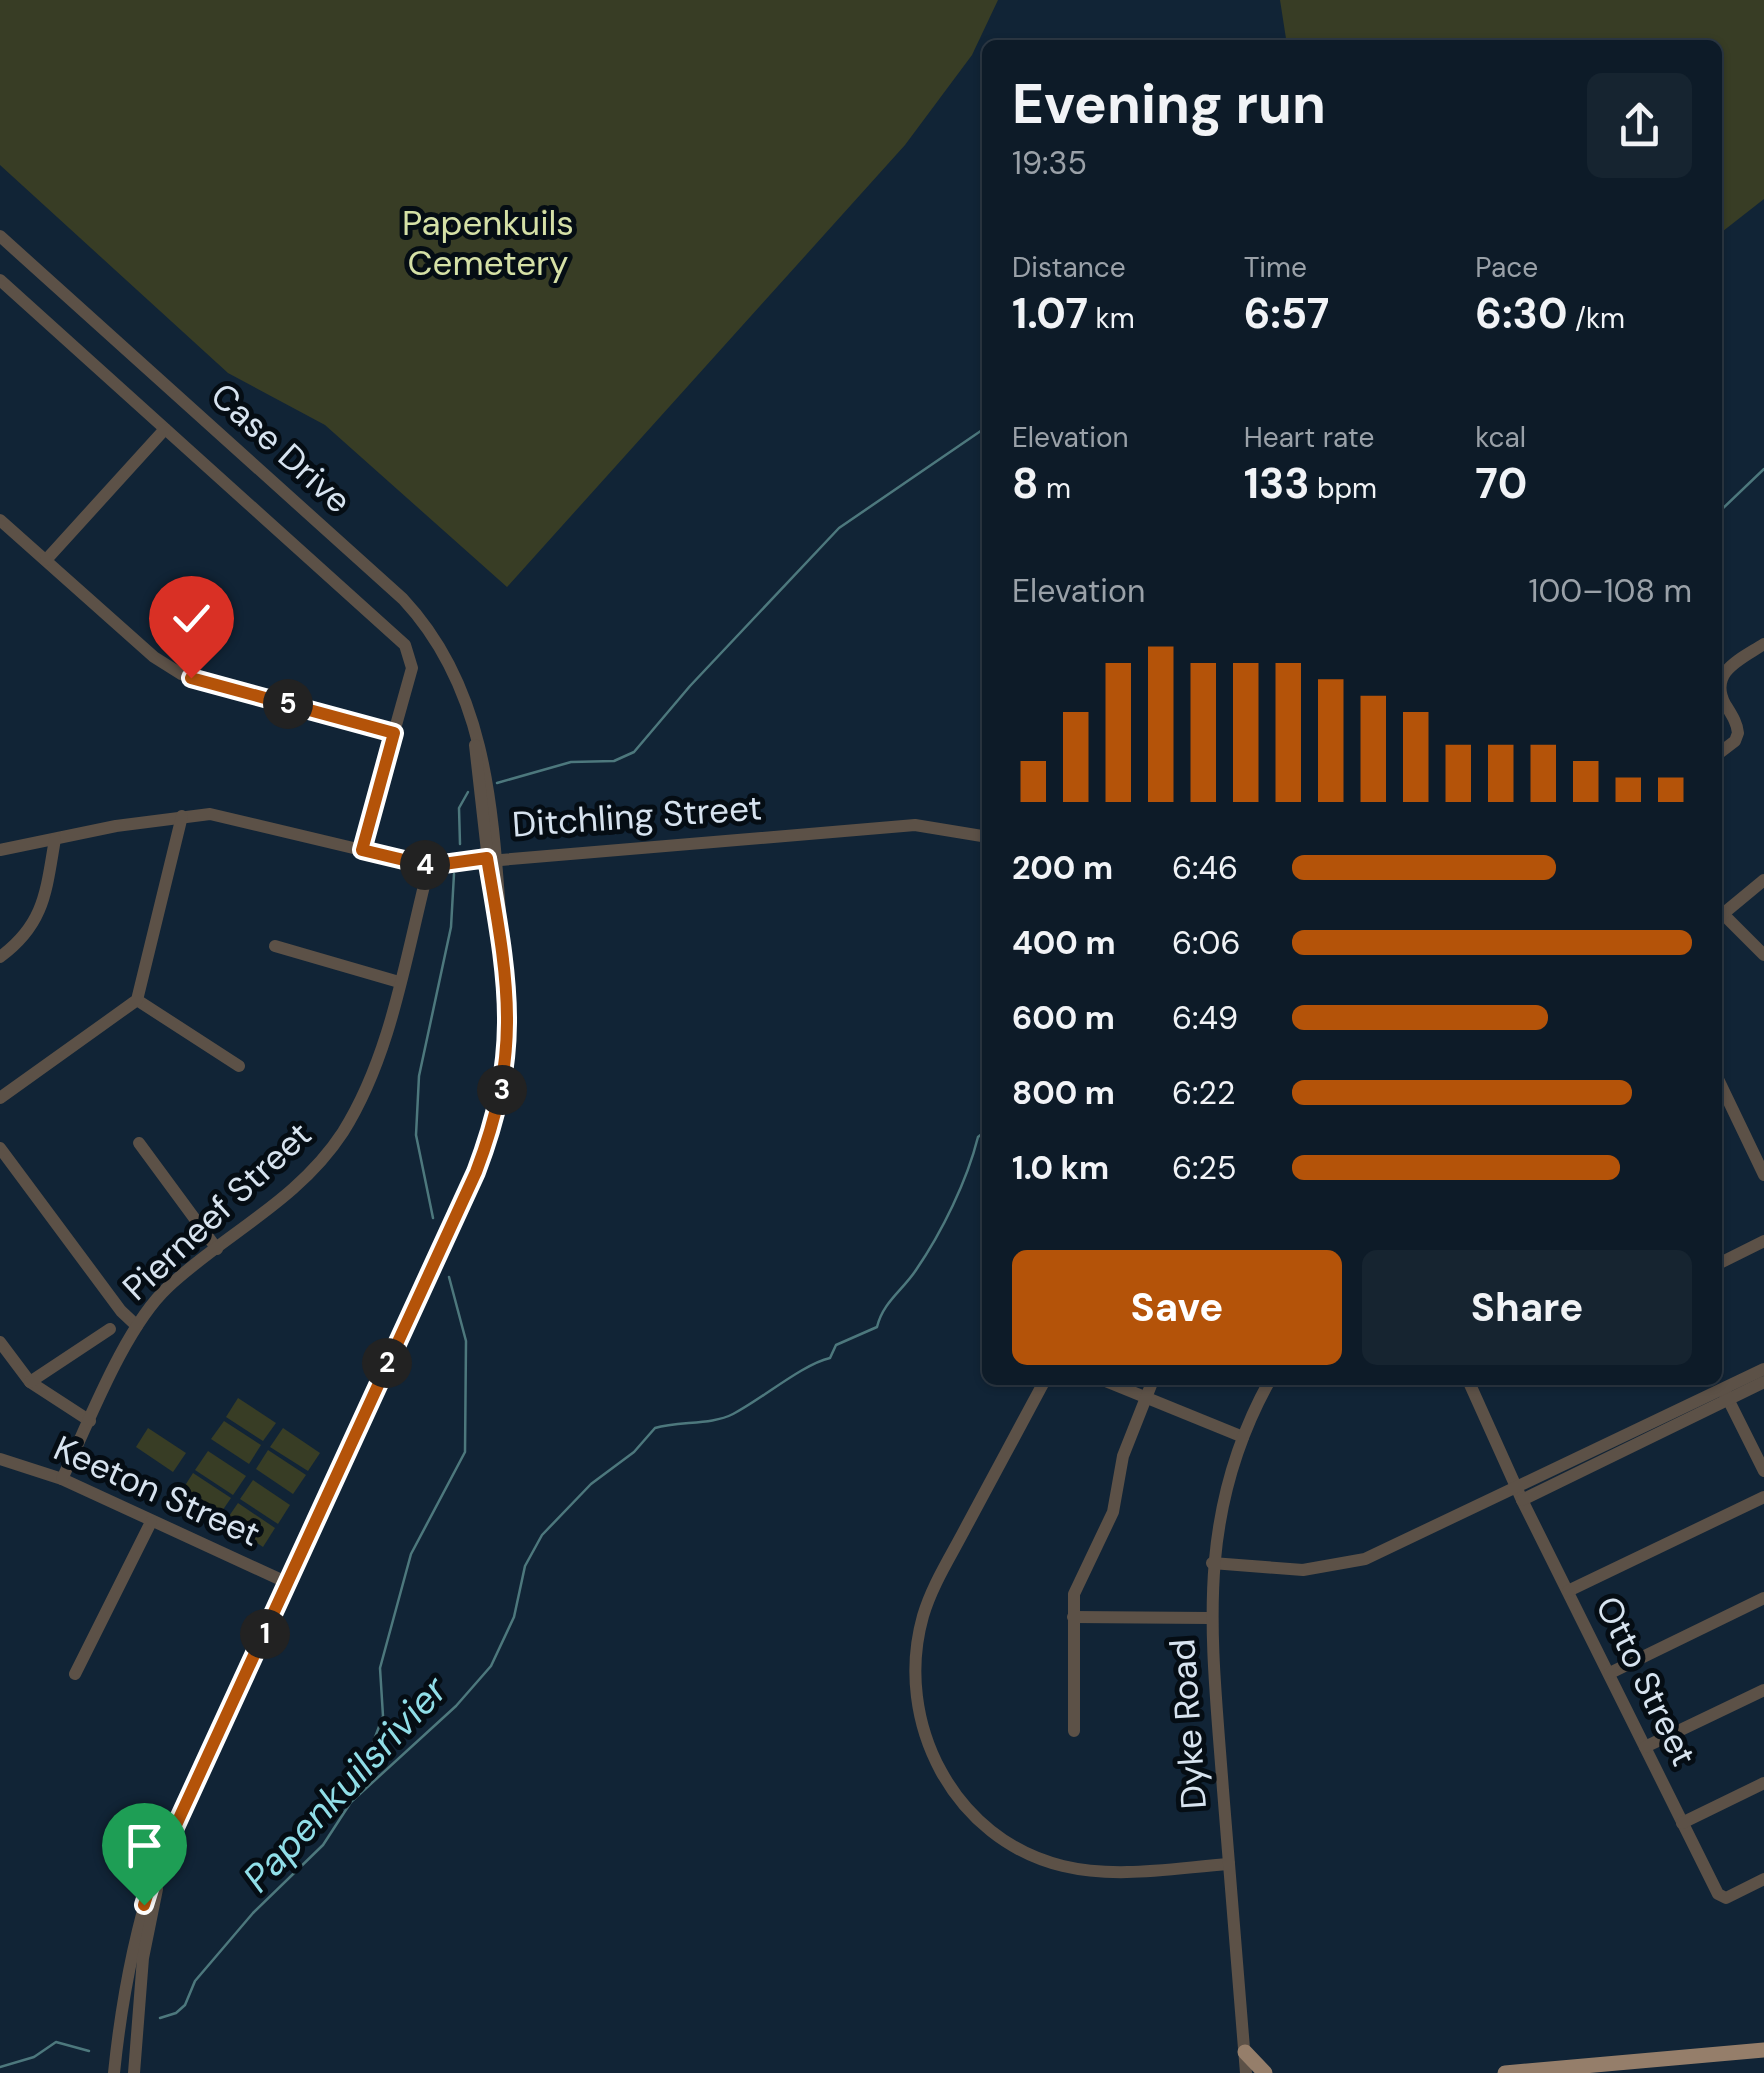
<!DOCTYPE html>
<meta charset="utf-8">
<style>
:root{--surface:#0d1b28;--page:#162430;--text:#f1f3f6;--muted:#9aa1a8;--line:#2d3945;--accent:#b45309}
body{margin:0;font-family:"DM Sans",sans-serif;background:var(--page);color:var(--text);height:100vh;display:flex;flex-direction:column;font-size:38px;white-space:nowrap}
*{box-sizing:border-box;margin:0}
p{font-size:32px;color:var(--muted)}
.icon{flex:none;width:55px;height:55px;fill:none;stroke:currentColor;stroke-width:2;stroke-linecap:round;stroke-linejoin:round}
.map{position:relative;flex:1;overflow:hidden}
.panel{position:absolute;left:982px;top:40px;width:740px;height:1345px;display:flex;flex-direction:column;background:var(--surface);border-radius:15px;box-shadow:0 2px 8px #0004,0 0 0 2px var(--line)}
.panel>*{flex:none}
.pin{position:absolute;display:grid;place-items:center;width:85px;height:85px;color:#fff;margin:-102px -42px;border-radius:50% 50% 50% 0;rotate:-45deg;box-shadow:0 0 10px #0007}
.pin .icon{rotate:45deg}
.km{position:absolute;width:50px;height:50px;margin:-25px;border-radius:50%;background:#222;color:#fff;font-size:28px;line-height:50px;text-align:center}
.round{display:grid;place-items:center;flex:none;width:105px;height:105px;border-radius:15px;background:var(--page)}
.headline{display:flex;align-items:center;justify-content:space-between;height:170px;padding:0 30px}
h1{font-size:55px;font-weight:700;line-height:75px}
.stats{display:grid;grid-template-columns:repeat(3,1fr);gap:15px;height:170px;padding:10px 30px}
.stats div{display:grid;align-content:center}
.stats b{font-size:42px;font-weight:700}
.stats small{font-size:28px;font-weight:400}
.stats p{font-size:28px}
.chart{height:280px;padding:20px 30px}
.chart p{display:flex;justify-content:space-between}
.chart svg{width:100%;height:180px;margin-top:10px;stroke:var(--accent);stroke-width:6}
.action{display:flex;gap:20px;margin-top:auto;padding:20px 30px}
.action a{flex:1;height:115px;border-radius:15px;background:var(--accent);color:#fff;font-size:40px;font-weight:700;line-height:115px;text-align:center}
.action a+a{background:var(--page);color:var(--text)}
ul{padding:0 30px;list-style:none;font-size:32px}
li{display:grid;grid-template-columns:160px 120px 1fr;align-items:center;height:75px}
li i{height:25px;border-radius:12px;background:var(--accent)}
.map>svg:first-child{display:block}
</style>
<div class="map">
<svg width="1764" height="2073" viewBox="0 0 1764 2073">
<rect width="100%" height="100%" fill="#112436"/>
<!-- green -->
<g fill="#383d25">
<path d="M0 0H998L972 55 905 145 507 587 325 425 228 373 0 165Z"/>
<path d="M1280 0H1764V199L1718 235V45H1287Z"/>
<path d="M238 1398 276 1423 263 1441 226 1417Z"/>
<path d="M224 1421 261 1445 249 1464 211 1439Z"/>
<path d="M148 1428 186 1453 173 1472 136 1447Z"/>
<path d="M283 1428 320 1453 308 1471 270 1447Z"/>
<path d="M268 1450 306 1475 293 1494 256 1469Z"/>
<path d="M208 1451 246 1476 233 1495 195 1470Z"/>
<path d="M193 1473 231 1498 218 1517 181 1492Z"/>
<path d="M253 1480 290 1505 278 1524 240 1499Z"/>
<path d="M238 1503 275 1528 263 1547 225 1522Z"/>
</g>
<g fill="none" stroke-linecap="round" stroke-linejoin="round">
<!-- stream -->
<g stroke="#4d787d" stroke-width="2.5">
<path d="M1718 513 1764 469"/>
<path d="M497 783 571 762 614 761 634 752 690 686 839 528 988 426"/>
<path d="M460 844 459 808 468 792"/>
<path d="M433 1218 416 1135 419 1076 451 927 454 874"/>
<path d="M352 1799 383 1716 380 1668 411 1554 465 1452 466 1341 449 1277"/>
<path d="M160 2018 176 2013 185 2005 195 1981 253 1913 323 1845 351 1802 456 1706 491 1666 514 1617 525 1566 542 1535 591 1484 634 1452 655 1428C679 1421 712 1425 733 1414 762 1399 803 1364 830 1358L836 1345 877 1327C883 1302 902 1291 916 1270 942 1232 967 1181 978 1137L988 1129"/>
<path d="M0 2067 34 2057 56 2042 89 2051"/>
</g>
<!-- minor -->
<g stroke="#5c5147" stroke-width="12">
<path d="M0 236 403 599C491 693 493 820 502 941 506 987 512 1031 505 1077 500 1110 488 1141 476 1172L154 1873C133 1939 121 2004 114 2073"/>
<path d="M0 280 405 645 412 668 361 850"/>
<path d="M0 520 154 657 181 674 394 733"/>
<path d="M46 560 165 429"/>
<path d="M475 745 493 904"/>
<path d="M1718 754 1735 741 1738 733C1737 722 1731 714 1725 704 1708 672 1741 659 1764 644"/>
<path d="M0 850 116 826 210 814 429 866 915 825 988 837"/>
<path d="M1722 913 1764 955"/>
<path d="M1718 918 1764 880"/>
<path d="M275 946 399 982"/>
<path d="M0 957C45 924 46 891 55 839"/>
<path d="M137 1000 239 1066"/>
<path d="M1718 1079 1764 1175"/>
<path d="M0 1098 137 1000 182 816"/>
<path d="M139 1143 217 1249"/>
<path d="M0 1148 121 1311 137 1326"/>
<path d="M1718 1264 1764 1241"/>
<path d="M0 1342 30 1382 90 1421"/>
<path d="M1045 1380C1019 1429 992 1478 966 1527 951 1556 932 1585 923 1616 893 1722 954 1840 1063 1866 1117 1879 1174 1868 1229 1864"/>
<path d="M1103 1380 1243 1437"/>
<path d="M1468 1380 1522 1500 1718 1894 1726 1898 1764 1879"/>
<path d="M30 1382 110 1329"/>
<path d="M1725 1393 1764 1471"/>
<path d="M0 1459 62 1479 288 1583"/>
<path d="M62 1479C88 1424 124 1328 168 1287 226 1233 298 1201 343 1132 392 1054 406 954 429 866"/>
<path d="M1522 1500 1764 1382"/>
<path d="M1212 1563 1303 1570 1365 1559 1764 1369"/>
<path d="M1568 1591 1764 1497"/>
<path d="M1073 1617 1210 1618"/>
<path d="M1610 1673 1764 1598"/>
<path d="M75 1674 151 1522"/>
<path d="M1074 1731V1594L1113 1512 1123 1456 1153 1380"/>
<path d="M1645 1747 1764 1690"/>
<path d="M1682 1823 1764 1783"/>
<path d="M134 2073 143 1958 157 1889"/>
<path d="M1246 2073C1239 1979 1231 1885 1223 1790 1212 1640 1193 1518 1270 1380"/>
</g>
<!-- major -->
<g stroke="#957e6a" stroke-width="15">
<path d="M1245 2052 1265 2073"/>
<path d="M1505 2073 1764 2050"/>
</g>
</g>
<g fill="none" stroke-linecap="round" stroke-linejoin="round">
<defs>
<path id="route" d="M144 1905 154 1873 476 1172C523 1049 508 982 487 858L429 866 362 850 394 733 191 678"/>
</defs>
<!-- route casing -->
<use href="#route" stroke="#fff" stroke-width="20"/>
<!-- route -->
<use href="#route" stroke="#b45309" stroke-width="12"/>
</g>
<g text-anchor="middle" stroke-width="10" stroke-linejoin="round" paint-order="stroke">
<!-- park labels -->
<g font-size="35" fill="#d5e0a6" stroke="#050d14">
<text x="488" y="235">Papenkuils<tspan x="488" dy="40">Cemetery</tspan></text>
</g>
<!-- street labels -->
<g font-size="35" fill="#d7e3ef" stroke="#050d14">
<text transform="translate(281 448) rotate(42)" y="12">Case Drive</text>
<text transform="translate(637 816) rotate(-4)" y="12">Ditchling Street</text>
<text transform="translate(217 1211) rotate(-43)" y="12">Pierneef Street</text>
<text transform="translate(157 1491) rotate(24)" y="12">Keeton Street</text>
<text transform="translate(1646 1681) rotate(64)" y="12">Otto Street</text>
<text transform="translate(1188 1724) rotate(-94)" y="12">Dyke Road</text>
</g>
<!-- water labels -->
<g font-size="38" font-style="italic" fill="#90dee8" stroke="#050d14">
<text transform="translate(345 1784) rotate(-47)" y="13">Papenkuilsrivier</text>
</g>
</g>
</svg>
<div class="pin" style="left:144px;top:1905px;background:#1e9e55"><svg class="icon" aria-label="arrive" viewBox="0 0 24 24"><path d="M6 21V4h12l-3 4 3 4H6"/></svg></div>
<div class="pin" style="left:191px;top:678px;background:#d93025"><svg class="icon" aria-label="check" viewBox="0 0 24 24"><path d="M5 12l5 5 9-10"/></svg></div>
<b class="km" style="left:265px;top:1634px">1</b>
<b class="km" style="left:387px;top:1363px">2</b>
<b class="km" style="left:502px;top:1090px">3</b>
<b class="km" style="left:425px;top:865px">4</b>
<b class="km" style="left:288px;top:704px">5</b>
<section class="panel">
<div class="headline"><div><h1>Evening run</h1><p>19:35</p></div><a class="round"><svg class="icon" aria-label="share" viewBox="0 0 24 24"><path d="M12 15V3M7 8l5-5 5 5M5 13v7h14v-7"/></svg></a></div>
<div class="stats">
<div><p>Distance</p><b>1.07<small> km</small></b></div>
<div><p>Time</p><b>6:57</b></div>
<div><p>Pace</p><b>6:30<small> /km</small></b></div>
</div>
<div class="stats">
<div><p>Elevation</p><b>8<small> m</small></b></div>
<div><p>Heart rate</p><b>133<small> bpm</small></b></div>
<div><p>kcal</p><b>70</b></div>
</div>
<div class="chart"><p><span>Elevation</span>100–108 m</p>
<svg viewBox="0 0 160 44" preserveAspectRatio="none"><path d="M5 44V34M15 44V22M25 44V10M35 44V6M45 44V10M55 44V10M65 44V10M75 44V14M85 44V18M95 44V22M105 44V30M115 44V30M125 44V30M135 44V34M145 44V38M155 44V38"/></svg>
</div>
<ul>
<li><b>200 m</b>6:46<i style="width:66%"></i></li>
<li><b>400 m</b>6:06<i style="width:100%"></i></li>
<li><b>600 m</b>6:49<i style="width:64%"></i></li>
<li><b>800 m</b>6:22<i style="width:85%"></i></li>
<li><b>1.0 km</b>6:25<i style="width:82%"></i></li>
</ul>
<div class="action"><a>Save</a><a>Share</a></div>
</section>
</div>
